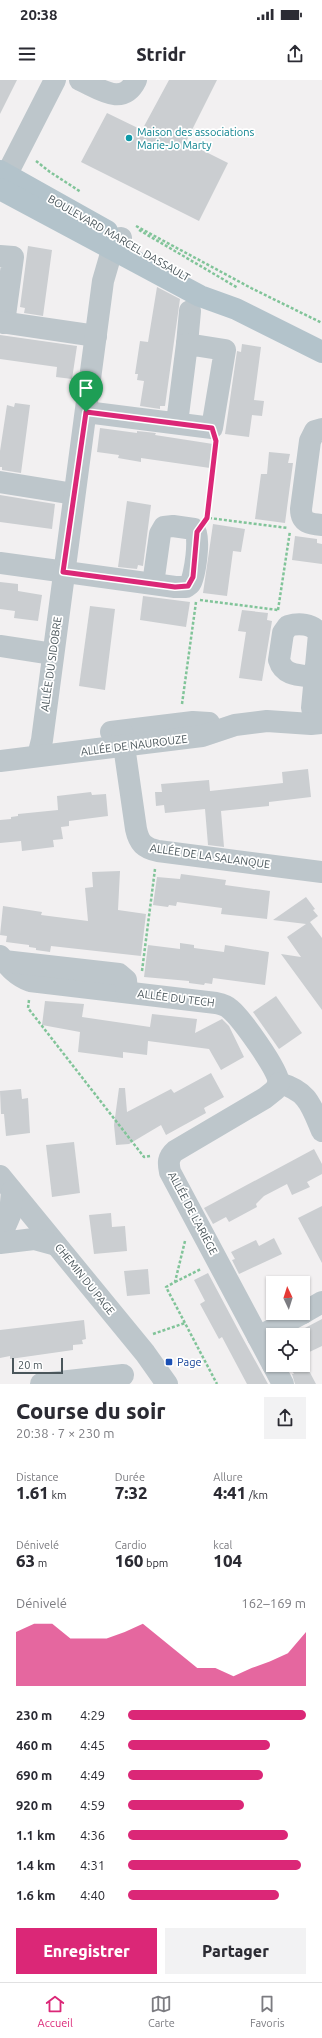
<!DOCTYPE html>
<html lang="fr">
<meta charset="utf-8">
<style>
:root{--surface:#fff;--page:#f2f2f3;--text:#2b2b33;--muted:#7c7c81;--line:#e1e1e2;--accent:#db2777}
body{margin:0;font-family:Ubuntu,sans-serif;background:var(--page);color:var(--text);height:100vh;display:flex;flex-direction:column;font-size:15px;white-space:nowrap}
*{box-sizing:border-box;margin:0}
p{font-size:13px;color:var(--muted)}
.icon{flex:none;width:22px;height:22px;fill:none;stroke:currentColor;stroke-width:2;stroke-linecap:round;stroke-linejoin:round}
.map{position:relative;height:1304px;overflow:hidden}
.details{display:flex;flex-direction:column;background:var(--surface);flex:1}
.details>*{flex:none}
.needle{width:26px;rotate:356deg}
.tools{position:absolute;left:266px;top:1196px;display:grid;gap:8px}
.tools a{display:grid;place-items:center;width:44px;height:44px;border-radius:0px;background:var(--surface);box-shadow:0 1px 3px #0004;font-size:20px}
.scale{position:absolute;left:12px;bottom:10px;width:51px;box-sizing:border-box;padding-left:4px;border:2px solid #4a565b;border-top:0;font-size:11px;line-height:14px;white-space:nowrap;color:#4a565b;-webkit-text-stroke:3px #fff;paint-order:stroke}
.pin{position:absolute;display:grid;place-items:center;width:34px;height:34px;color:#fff;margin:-41px -17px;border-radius:50% 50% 50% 0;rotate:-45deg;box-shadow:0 0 4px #0007}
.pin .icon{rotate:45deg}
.round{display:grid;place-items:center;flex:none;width:42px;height:42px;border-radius:0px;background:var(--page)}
.overview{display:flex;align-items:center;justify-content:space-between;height:68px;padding:0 16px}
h1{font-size:22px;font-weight:800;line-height:30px}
.metrics{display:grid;grid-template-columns:repeat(3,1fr);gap:6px;height:68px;padding:4px 16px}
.metrics div{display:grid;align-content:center}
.metrics b{font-size:17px;font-weight:800}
.metrics small{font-size:11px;font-weight:400}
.metrics p{font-size:11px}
.chart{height:112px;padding:8px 16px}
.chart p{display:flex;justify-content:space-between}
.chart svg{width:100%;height:72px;margin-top:4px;fill:var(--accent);opacity:.7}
.button{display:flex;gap:8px;margin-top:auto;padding:8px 16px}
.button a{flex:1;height:46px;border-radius:0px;background:var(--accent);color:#fff;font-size:16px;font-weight:800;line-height:46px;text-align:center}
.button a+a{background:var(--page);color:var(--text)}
ul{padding:0 16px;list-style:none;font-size:13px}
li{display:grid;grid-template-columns:64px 48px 1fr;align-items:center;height:30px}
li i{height:10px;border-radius:5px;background:var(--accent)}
.status{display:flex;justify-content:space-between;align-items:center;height:28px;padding:0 20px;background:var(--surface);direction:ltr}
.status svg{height:11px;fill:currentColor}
header{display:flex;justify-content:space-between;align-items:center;height:52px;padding:0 16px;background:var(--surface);font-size:18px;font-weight:800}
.tabs{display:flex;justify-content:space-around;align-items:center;height:56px;border-top:1px solid var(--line);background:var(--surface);font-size:11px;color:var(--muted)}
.tabs a{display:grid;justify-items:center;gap:2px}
.tabs .current{color:var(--accent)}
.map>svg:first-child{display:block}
</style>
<div class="status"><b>20:38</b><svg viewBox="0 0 49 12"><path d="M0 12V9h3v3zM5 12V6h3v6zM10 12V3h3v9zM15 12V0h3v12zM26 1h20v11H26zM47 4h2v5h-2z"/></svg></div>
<header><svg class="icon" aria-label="menu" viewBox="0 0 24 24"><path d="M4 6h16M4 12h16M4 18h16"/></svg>Stridr<svg class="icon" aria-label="share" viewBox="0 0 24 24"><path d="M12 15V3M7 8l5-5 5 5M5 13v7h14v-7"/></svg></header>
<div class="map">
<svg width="322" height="1304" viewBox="0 0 322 1304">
<rect width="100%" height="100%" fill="#f2f0f1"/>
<!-- building -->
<g fill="#cbced1">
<path d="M0 0H17L0 34Z"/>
<path d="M169 0H217L186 62 228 83 199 141 81 82 107 33 142 50Z"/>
<path d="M28 166 52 170 43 236 24 233 25 228 20 227Z"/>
<path d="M157 207 180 219 165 326H160V329L140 326 144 301 137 300 138 294H135L140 261 148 262Z"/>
<path d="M0 255 77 266 72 299 56 297 57 287 0 279Z"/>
<path d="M242 264 261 267 254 320 264 321 262 336 252 335 249 357 225 354 237 271 241 272Z"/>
<path d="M15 323 30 325 21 393 2 390V387H0V371L7 325 14 327Z"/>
<path d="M100 348 137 353V351L156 353 155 355 213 364 210 388 141 378V382L118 378 119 375 97 372Z"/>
<path d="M269 372 290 374 288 383H293L285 443 255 439 261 394H267Z"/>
<path d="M0 415 55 424 52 449 0 442Z"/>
<path d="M127 421 151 425 143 486 138 485 137 489 118 487Z"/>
<path d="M213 444 245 449 241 472 233 471 227 516 203 513Z"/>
<path d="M295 456 317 459V463L322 464V484L292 480Z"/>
<path d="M0 502 18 504V511L42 515 38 541 14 538 15 531 0 529Z"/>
<path d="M143 516 190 522 186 547 140 540Z"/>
<path d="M90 526 115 529 105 610 79 606Z"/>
<path d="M242 530 268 533 267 540 272 541 262 601 239 598 246 552 238 551Z"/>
<path d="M308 689 311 717 269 722V726L221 731 224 767 208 765 205 729 165 733 164 725 156 726 155 712H162L161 704 209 700 210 711 283 703 282 692Z"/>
<path d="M91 712 92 715 106 714 108 736 69 741V746L61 747 63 759 53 760 54 767 22 771 21 761 0 763V740L11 739V737L18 736V734L58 730 57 716Z"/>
<path d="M120 791 118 830 146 834 141 876 51 866 50 872 36 870V868L29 867V865L6 862 7 856 0 855 3 826 42 832 41 835 88 841 85 808 93 807 92 792Z"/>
<path d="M181 794 226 800 225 805 270 811 267 839 221 834 222 828 177 822 176 826 169 825 168 827 153 825 157 797 180 799Z"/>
<path d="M306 817 315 829 313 830 318 836 310 842 322 858V930L281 874 301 877 287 857 306 844 273 840Z"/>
<path d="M180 863 194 865V868L224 872 225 865 269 872 265 905 213 898 212 904 205 903 204 905 189 903V901L144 897 148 865 180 869Z"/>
<path d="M276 916 302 953 279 969 253 932Z"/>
<path d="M45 921 84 924 82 937 150 947 152 934 197 939 195 953 222 939 229 946 244 977 221 990 209 969 148 961 147 975 123 972V978L78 972 80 952 42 945Z"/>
<path d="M211 993 224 1017 204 1028 206 1033 166 1055 161 1045 129 1064 116 1065 114 1045 119 1008H125L127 1032 171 1009 174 1013Z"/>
<path d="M21 1009 22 1019 28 1018 30 1053 6 1056 4 1034H1L0 1011Z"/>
<path d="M74 1062 80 1113 52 1117 46 1065Z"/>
<path d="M314 1069 322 1084V1094L307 1102 310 1107 292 1115 287 1104 264 1116 256 1124 257 1127 229 1142 226 1137 213 1144 204 1128Z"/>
<path d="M322 1126V1183L298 1138Z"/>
<path d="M111 1133 112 1147 125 1146 127 1171 94 1174 89 1135Z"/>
<path d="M274 1158 282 1174 239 1194 232 1180 235 1179 231 1172 256 1160 259 1166Z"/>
<path d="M148 1189 150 1214 127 1216 124 1191Z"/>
<path d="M208 1193 241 1255 268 1304H247L222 1257 219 1259 200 1224 205 1221 194 1200Z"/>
<path d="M322 1239V1266L303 1275V1249Z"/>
<path d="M84 1240 86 1259 82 1260 83 1264 73 1265V1270L10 1279V1276L0 1278V1250Z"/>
<path d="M289 1285H306L316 1304H295L292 1294H294Z"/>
</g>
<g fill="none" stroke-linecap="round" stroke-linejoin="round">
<!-- path -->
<g stroke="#81c499" stroke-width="2.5" stroke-dasharray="3 2" stroke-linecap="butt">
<path d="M36 81 50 92 81 112"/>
<path d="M136 146 251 208 322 243"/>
<path d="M139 150 238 208"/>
<path d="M207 437 215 366"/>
<path d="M209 438 288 448"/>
<path d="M200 520 278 530"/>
<path d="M278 530 290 451"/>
<path d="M182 624 196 522"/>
<path d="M142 891 155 789"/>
<path d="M29 920 28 928 144 1077 150 1076"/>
<path d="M185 1161 175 1202 166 1207 217 1304"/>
<path d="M175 1202 201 1189"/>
<path d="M153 1254 185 1243"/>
</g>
<!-- minor -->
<g stroke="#bdc6cb" stroke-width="22">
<path d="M80 0C100 9 123 27 136 0"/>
<path d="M0 99 9 90 55 0"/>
<path d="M0 176 13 177 4 243"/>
<path d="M0 242 96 256"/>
<path d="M187 264 190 231"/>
<path d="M86 332 212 348 225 270 187 264 177 343"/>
<path d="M322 349 315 351 310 361 301 429C301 443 310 444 322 445"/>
<path d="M0 402 74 414"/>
<path d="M0 483 175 507H186L190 504C195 496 201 455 194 449L173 446 164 447 160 454 153 504"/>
<path d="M0 566 53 574"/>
<path d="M312 628 319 554C313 543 298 543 288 546L283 553 279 580C284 597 301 595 315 597"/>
<path d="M111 652 193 642 209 643"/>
<path d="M122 652 136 749C139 763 144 768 158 771L322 792"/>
<path d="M38 676 42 660 103 201 110 177 121 158"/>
<path d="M0 681 202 656 235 645 267 641 311 644 322 643"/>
<path d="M0 876C9 887 16 896 30 901L216 923C221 924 226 925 230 929 241 938 278 989 279 1003"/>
<path d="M4 881 119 894 126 900 127 912"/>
<path d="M279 1003C308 1011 311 1025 322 1051"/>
<path d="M0 1096 145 1273 167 1304"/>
<path d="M0 1158 10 1135 12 1111"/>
<path d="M0 1163 34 1159 56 1165"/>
<path d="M303 1233 322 1222"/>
<path d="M258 1257 303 1233"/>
<path d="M273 1285 170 1092C168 1083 168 1077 175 1071L265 1018 275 1010 279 1003"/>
<path d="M273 1285 283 1304"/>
<path d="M41 1304 123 1295"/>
</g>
<!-- major -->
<g stroke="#b3c3cb" stroke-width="22">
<path d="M0 91 107 151"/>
<path d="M0 109 200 216 236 229 322 272"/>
</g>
</g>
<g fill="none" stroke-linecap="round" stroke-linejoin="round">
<defs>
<path id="route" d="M86 332 212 348 216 361 207 438 197 452 193 497 188 506 175 507 63 492Z"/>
</defs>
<!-- route casing -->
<use href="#route" stroke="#fff" stroke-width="8"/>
<!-- route -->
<use href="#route" stroke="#db2777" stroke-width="5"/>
</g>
<!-- markers -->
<circle fill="#0f9aa8" stroke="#fff" stroke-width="1.5" cx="129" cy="58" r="4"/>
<rect fill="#1a4fb4" stroke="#fff" stroke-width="1.5" x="165" y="1278" width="8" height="8" rx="2"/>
<g text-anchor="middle" stroke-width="3.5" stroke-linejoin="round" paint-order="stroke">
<!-- culture labels -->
<g font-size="11" fill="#0d838f" stroke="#fff" text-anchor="start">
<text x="137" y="56">Maison des associations<tspan x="137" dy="13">Marie-Jo Marty</tspan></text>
</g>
<!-- street labels -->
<g font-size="11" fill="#4a565b" stroke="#fff">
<text transform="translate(119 158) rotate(30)" y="4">BOULEVARD MARCEL DASSAULT</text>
<text transform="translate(51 584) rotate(-82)" y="4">ALLÉE DU SIDOBRE</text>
<text transform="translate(134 665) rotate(-7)" y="4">ALLÉE DE NAUROUZE</text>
<text transform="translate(210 776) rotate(8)" y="4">ALLÉE DE LA SALANQUE</text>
<text transform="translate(176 918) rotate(7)" y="4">ALLÉE DU TECH</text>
<text transform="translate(193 1133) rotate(62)" y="4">ALLÉE DE L'ARIÈGE</text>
<text transform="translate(85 1199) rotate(51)" y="4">CHEMIN DU PAGE</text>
</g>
<!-- transit labels -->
<g font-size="11" fill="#164399" stroke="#fff" text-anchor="start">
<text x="177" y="1286">Page</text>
</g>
</g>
</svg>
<div class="tools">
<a><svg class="needle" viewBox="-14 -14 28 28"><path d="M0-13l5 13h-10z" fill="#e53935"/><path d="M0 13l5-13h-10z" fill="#7c7c81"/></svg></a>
<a><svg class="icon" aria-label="locate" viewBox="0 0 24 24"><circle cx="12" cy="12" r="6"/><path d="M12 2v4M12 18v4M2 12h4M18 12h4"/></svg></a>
</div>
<div class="scale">20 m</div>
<div class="pin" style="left:86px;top:332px;background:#1e9e55"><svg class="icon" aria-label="arrive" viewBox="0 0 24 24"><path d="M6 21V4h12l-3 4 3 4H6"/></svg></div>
</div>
<section class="details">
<div class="overview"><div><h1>Course du soir</h1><p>20:38 · 7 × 230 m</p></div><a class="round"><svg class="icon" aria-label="share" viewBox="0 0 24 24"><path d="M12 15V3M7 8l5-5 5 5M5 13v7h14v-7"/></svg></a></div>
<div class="metrics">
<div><p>Distance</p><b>1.61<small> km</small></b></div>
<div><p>Durée</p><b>7:32</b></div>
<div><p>Allure</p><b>4:41<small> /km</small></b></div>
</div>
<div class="metrics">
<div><p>Dénivelé</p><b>63<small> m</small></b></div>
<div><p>Cardio</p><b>160<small> bpm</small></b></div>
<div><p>kcal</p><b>104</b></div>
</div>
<div class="chart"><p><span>Dénivelé</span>162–169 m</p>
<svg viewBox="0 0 160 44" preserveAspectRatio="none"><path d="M0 44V11L10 6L20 6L30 15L40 15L50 15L60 11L70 6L80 15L90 24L100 33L110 33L120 38L130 33L140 29L150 24L160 11V44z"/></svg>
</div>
<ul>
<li><b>230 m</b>4:29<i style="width:100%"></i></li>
<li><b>460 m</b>4:45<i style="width:80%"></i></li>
<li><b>690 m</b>4:49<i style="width:76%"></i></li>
<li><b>920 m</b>4:59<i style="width:65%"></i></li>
<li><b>1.1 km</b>4:36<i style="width:90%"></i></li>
<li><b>1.4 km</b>4:31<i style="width:97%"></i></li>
<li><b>1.6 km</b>4:40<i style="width:85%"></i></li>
</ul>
<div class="button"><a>Enregistrer</a><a>Partager</a></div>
</section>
<nav class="tabs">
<a class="current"><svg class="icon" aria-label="home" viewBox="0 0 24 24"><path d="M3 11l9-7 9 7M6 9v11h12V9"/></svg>Accueil</a>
<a><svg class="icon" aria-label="map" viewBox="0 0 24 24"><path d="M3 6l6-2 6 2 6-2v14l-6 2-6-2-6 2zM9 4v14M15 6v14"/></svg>Carte</a>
<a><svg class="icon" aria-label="saved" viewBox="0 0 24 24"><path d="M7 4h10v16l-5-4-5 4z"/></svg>Favoris</a>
</nav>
